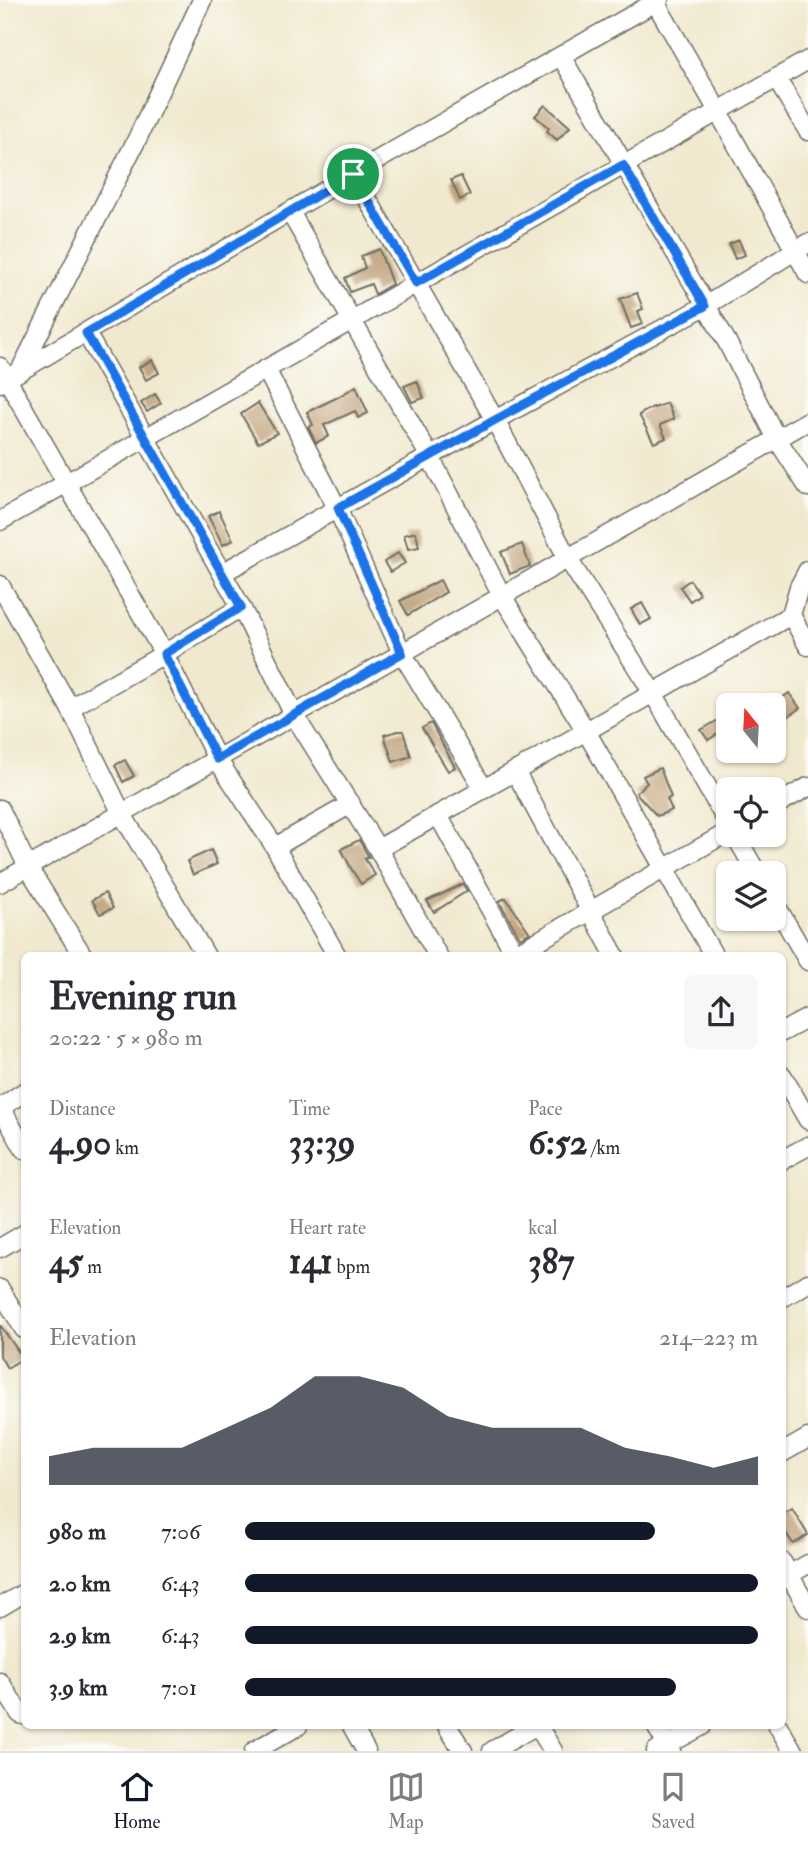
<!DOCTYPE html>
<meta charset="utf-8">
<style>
:root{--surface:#fff;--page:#f7f7f7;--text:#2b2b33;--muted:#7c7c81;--line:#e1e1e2;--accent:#111827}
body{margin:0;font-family:"IM FELL Double Pica",serif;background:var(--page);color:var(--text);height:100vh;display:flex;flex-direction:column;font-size:26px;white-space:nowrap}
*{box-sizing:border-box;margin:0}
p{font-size:23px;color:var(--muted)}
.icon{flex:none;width:38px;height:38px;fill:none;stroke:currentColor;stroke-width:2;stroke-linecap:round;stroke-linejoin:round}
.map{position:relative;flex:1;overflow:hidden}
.sheet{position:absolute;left:21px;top:952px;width:765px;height:777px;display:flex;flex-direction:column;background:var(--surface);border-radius:10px;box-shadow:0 2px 5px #0004}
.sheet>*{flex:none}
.needle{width:46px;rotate:342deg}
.fabs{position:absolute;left:716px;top:693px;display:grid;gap:14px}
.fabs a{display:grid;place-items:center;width:70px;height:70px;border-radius:10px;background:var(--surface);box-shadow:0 2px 5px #0004;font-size:35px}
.pin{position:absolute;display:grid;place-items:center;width:60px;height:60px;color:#fff;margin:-30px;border:4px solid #fff;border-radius:50%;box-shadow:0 2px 7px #0007}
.round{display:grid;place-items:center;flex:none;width:74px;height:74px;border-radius:10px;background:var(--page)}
.head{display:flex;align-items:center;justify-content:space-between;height:119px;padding:0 28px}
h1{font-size:38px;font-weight:700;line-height:52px}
.stats{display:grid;grid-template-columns:repeat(3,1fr);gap:10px;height:119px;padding:7px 28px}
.stats div{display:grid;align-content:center}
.stats b{font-size:35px;font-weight:700}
.stats small{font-size:19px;font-weight:400}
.stats p{font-size:19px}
.chart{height:196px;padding:14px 28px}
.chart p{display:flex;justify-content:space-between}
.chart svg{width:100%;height:126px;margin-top:7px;fill:var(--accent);opacity:.7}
ul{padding:0 28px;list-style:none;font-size:23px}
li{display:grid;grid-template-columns:112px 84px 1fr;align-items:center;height:52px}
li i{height:18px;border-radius:9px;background:var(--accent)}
.menu{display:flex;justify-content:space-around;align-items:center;height:98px;border-top:2px solid var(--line);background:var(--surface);font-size:19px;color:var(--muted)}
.menu a{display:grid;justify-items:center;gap:4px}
.menu .current{color:var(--accent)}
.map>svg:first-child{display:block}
</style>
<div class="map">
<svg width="808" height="1751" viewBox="0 0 808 1751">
<rect width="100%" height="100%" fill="#fdfcf7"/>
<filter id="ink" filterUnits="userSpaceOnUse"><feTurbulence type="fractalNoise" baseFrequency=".0143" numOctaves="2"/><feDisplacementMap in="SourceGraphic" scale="14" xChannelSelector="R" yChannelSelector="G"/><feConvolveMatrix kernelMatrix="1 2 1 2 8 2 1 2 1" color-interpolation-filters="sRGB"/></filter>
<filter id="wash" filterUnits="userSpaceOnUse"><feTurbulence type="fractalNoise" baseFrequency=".00686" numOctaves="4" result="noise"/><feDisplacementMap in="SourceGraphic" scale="28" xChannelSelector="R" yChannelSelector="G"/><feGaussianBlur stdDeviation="1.57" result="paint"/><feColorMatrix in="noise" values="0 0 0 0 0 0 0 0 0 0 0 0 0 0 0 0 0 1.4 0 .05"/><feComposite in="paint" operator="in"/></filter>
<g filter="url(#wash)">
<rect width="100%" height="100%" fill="#f1e9cf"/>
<g id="blocks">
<!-- building -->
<g fill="#c3a681">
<path d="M545 105 570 127 557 140 547 131 549 128 535 116Z"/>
<path d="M461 176 470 195 460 200 451 180Z"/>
<path d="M739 240 745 255 735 259 729 244Z"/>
<path d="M379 249 392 284 375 294 371 284 350 292 345 278 365 268 361 256Z"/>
<path d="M637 293 643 309 638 311 643 324 631 328 620 299Z"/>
<path d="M152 360 159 373 146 380 139 367Z"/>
<path d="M417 381 424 398 412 402 404 386Z"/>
<path d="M356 386 368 413 358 418 355 411 324 425 329 436 316 443 308 427 313 425 307 412 338 397Z"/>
<path d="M155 394 161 403 147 412 141 403Z"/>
<path d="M258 403 277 433 258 443 241 414Z"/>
<path d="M667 403 674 419 660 425 666 438 654 443 639 415 653 407 654 408Z"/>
<path d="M219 511 233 540 223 545 208 516Z"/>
<path d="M416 532 419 547 408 549 404 535Z"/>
<path d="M522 544 530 566 510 574 501 552Z"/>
<path d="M398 553 405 563 390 572 384 562Z"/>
<path d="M440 580 446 592 408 615 400 601Z"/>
<path d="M690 580 700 594 690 601 680 587Z"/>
<path d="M642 603 651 619 640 625 631 609Z"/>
<path d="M789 693 800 708 784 719 774 704Z"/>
<path d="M720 719 726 729 708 740 701 730Z"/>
<path d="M431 723 455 767 448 771 422 728Z"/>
<path d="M398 731H403L411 756 393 762 384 735Z"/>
<path d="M125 760 134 776 123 782 115 765Z"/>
<path d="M660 768 671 797 667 799 672 810 657 816 636 793 647 783 643 776Z"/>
<path d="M359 840 369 857 365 859 375 875 361 884 352 870 341 849Z"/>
<path d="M211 850 217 864 193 875 187 861Z"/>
<path d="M463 884 467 891 434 912 427 901Z"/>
<path d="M105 893 113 908 100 914 92 900Z"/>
<path d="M506 898 530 933 520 938 499 901Z"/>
<path d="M0 1325 23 1358 7 1368 0 1356Z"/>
<path d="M792 1508 808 1535 793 1544 782 1526V1513Z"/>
</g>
</g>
</g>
<g filter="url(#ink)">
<use href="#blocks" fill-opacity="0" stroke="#706e64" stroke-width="2"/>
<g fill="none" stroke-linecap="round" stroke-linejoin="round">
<defs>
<g id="street">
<path d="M654 0 718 111 808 274"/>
<path d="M561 56 726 340 777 439 808 487"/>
<path d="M776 78 808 131"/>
<path d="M353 174 495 420 568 559 653 693 728 823"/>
<path d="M290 212 430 457 502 596 586 731 714 956"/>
<path d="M86 333 241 607 294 715 378 849 438 956"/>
<path d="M0 367 164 654 217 759 275 847 337 956"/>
<path d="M266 369 337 508 402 653 484 789"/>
<path d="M20 371 138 137 202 0"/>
<path d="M0 383 353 174 659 0"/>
<path d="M0 521 808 60"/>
<path d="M808 570 799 587 791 615 808 646"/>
<path d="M222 573 495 420 705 306 808 243"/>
<path d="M0 585 70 708 122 814 206 956"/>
<path d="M70 708 164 654 241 607"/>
<path d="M515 771 615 956"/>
<path d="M774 806 808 787"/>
<path d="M0 809 28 867 83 956"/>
<path d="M438 815 516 956"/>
<path d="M735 835 757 873"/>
<path d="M275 847 351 804"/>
<path d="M378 849 791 615"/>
<path d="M0 883 808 421"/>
<path d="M774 902 808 961"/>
<path d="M512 956 728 832"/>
<path d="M782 1032 808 1018"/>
<path d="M782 1075 808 1120"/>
<path d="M0 1106 24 1149"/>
<path d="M0 1108 24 1092"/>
<path d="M782 1160 808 1146"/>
<path d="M0 1248 24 1234"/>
<path d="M0 1289 24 1329"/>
<path d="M782 1298 808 1283"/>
<path d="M782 1453 808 1438"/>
<path d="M782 1562 808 1608"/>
<path d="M782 1579 808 1564"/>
<path d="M0 1607 24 1593"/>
<path d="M0 1682 20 1714 24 1715"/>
<path d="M352 1726 366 1751"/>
<path d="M447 1726 463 1751"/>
<path d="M538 1726 553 1751"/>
<path d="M656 1726 671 1751"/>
<path d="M778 1726 793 1751"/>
<path d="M254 1751 298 1726"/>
<path d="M492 1751 535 1726"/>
<path d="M656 1751 702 1726"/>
</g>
</defs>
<!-- street casing -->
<use href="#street" stroke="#706e64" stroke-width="21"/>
<!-- street -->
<use href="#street" stroke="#fff" stroke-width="18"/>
</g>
</g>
<g fill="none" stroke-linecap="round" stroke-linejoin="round" filter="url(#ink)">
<defs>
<path id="route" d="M623 165 705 306 495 420 338 508 402 653 217 759 164 654 241 607 86 333 353 174 416 283Z"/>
</defs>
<!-- route casing -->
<use href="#route" stroke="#fff" stroke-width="14"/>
<!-- route -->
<use href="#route" stroke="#1a73e8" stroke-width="9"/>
</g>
</svg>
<div class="fabs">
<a><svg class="needle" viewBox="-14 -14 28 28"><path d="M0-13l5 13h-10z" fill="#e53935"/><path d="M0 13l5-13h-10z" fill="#7c7c81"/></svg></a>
<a><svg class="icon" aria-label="locate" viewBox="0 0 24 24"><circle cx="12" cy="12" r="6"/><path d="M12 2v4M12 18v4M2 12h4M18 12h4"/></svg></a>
<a><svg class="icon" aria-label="layers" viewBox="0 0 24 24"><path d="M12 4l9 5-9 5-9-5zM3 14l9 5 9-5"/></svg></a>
</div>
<div class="pin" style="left:353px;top:174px;background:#1e9e55"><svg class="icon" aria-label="arrive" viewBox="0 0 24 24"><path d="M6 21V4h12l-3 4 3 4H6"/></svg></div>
<section class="sheet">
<div class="head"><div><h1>Evening run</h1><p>20:22 · 5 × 980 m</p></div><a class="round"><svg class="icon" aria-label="share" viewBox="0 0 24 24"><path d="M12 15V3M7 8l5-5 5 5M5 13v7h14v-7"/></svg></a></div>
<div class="stats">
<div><p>Distance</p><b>4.90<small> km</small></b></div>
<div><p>Time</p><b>33:39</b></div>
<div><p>Pace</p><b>6:52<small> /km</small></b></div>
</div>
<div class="stats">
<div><p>Elevation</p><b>45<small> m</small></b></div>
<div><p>Heart rate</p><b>141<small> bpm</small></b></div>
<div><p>kcal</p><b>387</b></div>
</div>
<div class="chart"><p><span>Elevation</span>214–223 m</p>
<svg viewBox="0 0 160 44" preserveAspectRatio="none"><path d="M0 44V34L10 31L20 31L30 31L40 24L50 17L60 6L70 6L80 10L90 20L100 24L110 24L120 24L130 31L140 34L150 38L160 34V44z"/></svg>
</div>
<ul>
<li><b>980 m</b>7:06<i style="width:80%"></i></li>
<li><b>2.0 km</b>6:43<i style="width:100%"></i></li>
<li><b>2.9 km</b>6:43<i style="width:100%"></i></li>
<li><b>3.9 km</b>7:01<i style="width:84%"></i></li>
</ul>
</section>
</div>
<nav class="menu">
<a class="current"><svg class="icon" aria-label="home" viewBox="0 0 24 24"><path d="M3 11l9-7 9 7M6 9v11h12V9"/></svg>Home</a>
<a><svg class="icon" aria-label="map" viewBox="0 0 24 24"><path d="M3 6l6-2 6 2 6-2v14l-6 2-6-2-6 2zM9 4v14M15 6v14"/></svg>Map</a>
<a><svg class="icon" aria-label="saved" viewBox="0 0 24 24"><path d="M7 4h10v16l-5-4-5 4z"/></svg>Saved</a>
</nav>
